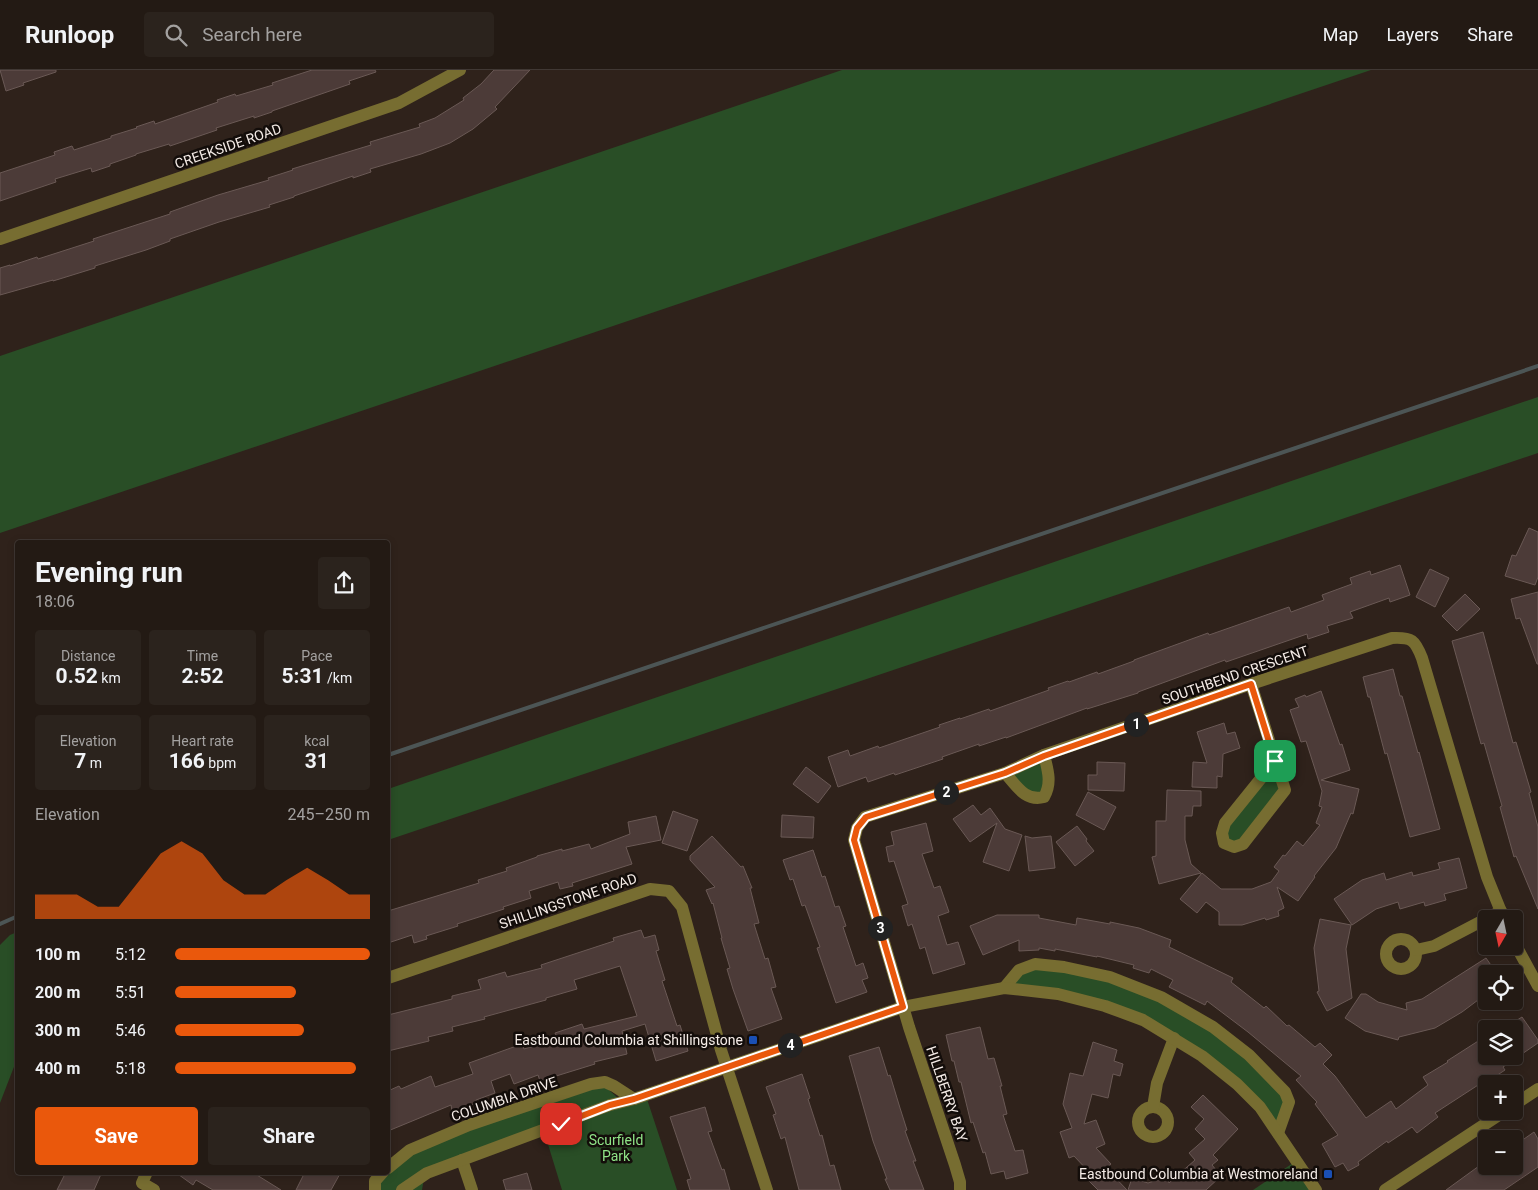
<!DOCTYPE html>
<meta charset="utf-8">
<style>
:root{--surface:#231a14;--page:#2b231d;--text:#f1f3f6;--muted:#a3a1a0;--line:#403834;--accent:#ea580c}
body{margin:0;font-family:Roboto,sans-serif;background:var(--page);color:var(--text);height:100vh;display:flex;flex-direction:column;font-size:19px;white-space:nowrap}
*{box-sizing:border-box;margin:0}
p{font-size:16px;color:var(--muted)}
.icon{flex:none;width:28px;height:28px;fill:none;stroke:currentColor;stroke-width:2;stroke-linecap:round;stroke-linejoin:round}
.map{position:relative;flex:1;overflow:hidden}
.sheet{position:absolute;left:15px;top:470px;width:375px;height:635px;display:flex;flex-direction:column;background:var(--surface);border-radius:5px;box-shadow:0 2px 8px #0003,0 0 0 1px var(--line)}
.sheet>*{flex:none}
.needle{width:32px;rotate:189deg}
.fabs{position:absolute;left:1478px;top:840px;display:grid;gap:10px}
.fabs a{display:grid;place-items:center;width:45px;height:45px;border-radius:5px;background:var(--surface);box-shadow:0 2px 8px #0003,0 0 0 1px var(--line);font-size:25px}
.pin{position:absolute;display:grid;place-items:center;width:42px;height:42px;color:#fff;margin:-21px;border-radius:10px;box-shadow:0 2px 8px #0006}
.km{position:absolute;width:25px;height:25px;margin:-12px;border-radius:50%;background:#222;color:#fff;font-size:14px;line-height:25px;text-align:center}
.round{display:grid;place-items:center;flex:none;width:52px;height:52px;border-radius:5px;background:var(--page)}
.headline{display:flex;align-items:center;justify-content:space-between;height:85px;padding:0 20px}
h1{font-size:28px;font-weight:700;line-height:38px}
.figures{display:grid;grid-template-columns:repeat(3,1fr);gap:8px;height:85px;padding:5px 20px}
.figures div{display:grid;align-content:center;border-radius:5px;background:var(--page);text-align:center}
.figures b{font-size:21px;font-weight:700}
.figures small{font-size:14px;font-weight:400}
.figures p{font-size:14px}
.chart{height:140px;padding:10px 20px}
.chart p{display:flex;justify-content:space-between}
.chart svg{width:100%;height:90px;margin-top:5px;fill:var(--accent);opacity:.7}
.button{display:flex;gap:10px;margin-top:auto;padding:10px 20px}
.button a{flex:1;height:58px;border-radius:5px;background:var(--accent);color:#fff;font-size:20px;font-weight:700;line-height:58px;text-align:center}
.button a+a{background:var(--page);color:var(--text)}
ul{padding:0 20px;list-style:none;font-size:16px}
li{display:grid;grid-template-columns:80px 60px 1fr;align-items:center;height:38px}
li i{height:12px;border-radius:6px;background:var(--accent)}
header{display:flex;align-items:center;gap:30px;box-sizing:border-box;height:70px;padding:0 25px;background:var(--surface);border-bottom:1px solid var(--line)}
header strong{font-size:24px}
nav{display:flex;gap:28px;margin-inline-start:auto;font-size:18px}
.search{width:350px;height:45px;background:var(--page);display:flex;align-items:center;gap:12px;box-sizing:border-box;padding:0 18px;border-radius:5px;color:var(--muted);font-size:19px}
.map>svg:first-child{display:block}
</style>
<header>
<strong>Runloop</strong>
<div class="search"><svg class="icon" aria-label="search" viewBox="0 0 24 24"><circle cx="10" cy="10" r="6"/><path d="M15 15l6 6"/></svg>Search here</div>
<nav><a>Map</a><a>Layers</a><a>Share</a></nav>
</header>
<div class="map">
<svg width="1538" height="1120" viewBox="0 0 1538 1120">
<rect width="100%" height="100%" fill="#2f221b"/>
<!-- green -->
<g fill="#294e26">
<path d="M842 0H1371L0 463V286Z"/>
<path d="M1538 327V383L388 770V719Z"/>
<path d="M1044 685 1049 714 1037 729 1005 703Z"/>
<path d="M1275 691 1285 720 1243 774 1224 773 1225 753Z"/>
<path d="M17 862V989L0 1033V875L10 865Z"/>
<path d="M1035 894 1110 907 1213 957 1285 1022 1278 1063 1202 986 1105 936 1004 918Z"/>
<path d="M598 1010 621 1031 645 1023 677 1120H562L543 1058 425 1102 422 1120H374L384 1103 417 1078Z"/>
<path d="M1296 1091 1316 1120H1253Z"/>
</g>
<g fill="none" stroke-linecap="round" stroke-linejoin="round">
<!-- stream -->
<g stroke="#4c5555" stroke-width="4">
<path d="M388 685 1538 296"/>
<path d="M0 854 18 846"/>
</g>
</g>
<!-- building -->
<g fill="#4c3b38" stroke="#6a5955">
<path d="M0 0H56V2L23 13 24 15 6 21Z"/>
<path d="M312 0H375L376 2 349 11 350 14 272 41V42L254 48V46L216 58 217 60 170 76 169 74 136 84V85L110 94V96L92 102 91 98 55 109 56 112 0 131V103L55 85 54 82 72 76 74 80 111 68V66L137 58 136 57 154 51 155 54 218 32 217 30 235 24 236 26 273 15 272 13Z"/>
<path d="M494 0H530L495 37 497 39 473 59 450 73 421 84 370 99 371 102 353 108V106L294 126V127L269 135 270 137 219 152 170 169V171L146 180 95 196V198L53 211V210L0 225V198L10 195V196L37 187 38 189 94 171 93 169 170 144V142L218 125 269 110 268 108 293 100 292 99 371 75 370 72 420 57 419 54 435 48 464 30 463 28 481 14Z"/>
<path d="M1529 458 1538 462V507L1535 515 1505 506 1512 485 1516 486Z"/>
<path d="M1400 495 1410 525 1390 532 1389 528 1350 542 1353 548 1327 556 1329 562 1308 569 1307 564 1226 592 1225 590 1138 622V623L1087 639V638L1006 668V667L979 676V674L942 687 943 689 895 705 894 703 868 712 866 707 838 717 828 687 848 680 850 686 878 676 879 678 940 657 939 655 960 648V649L989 639 990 641 1049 620 1048 618 1068 611 1069 612 1097 602 1098 604 1134 591V590L1208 563 1209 565 1289 537 1291 542 1324 530 1322 525 1352 514 1350 508 1370 501 1371 505Z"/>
<path d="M1430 499 1449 508 1435 537 1416 527Z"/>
<path d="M1538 522V594H1537L1520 548 1516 549 1511 529Z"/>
<path d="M1465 524 1480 539 1457 561 1442 546Z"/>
<path d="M1483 562 1513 673 1516 672 1531 722 1529 723 1538 757V839L1516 786 1514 787 1500 737 1502 736 1484 673 1481 674 1452 571Z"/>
<path d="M1393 599 1400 626H1402L1418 683 1419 682 1440 759 1410 767 1387 683 1385 684 1370 627H1368L1363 607Z"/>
<path d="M1321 621 1340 675 1342 674 1350 700 1321 710 1359 719 1353 744 1351 743 1336 778 1314 806 1315 807 1298 831 1277 817 1284 838 1278 841 1279 846 1266 850 1265 848 1242 855H1219V842L1206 832 1197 843 1180 829 1202 803 1221 819H1252L1271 812 1279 801 1274 797 1283 785 1285 786 1297 771 1303 776 1320 755 1316 753 1322 737 1319 736 1322 721 1306 671 1301 672 1290 640 1299 637 1295 629 1305 625 1306 627Z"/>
<path d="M1224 653 1227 664 1235 662 1240 678 1223 684 1222 707 1217 706V718L1192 717 1193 692 1207 693 1197 662Z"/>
<path d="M1097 692 1125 693 1124 721 1088 720V705H1097Z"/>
<path d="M806 697 831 716 818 733 793 714Z"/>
<path d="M1167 720 1201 721V736H1193L1192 746H1185V770L1191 794 1201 803 1159 814 1152 787 1156 786V751H1166Z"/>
<path d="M1088 722 1116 737 1104 760 1076 745Z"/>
<path d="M973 735 981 745 990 738 1005 759 1022 765 1009 801 983 792 997 753 970 772 953 749Z"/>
<path d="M673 741 698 750 687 781 662 773Z"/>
<path d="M782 745 814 747 813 768 781 767Z"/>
<path d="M656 746 661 770 626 777 632 794 572 813 573 816 560 819 558 812 529 821 531 828 503 837 504 839 457 854 458 856 426 866 427 869 414 873 412 865 388 873V841L479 813 478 810 507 801 506 798 537 787V786L562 779V781L589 774 591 779 630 764 628 752Z"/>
<path d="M926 753 933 781 922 784 934 818 940 816 949 842 938 846 947 875 958 872 965 894 933 904 925 877 920 879 912 854 908 856 902 836 908 834 894 791 889 792 886 777 894 775 891 762Z"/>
<path d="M1077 756 1087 769 1086 771 1094 781 1075 796 1056 772Z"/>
<path d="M712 766 741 797 743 796 752 818H750L759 853 754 854 765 889 768 888 776 917 771 918 782 949 748 961 733 919 727 899 730 898 721 868H722L713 833 712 834 706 820 715 817 690 790V786Z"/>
<path d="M1025 766 1032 768 1051 766 1055 798 1029 801Z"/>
<path d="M813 780 822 807 825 806 835 837 839 836 846 856 843 857 856 896 863 893 868 908 862 910 867 922 836 933 817 878 820 877 805 835 802 836 793 809 790 810 783 790Z"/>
<path d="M1459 788 1467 818 1444 824 1446 830 1425 836 1424 832 1400 839 1398 832 1376 839 1352 855 1334 829 1362 810 1384 803 1386 810 1412 802 1413 806 1440 799 1438 793Z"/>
<path d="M997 845H1039V848L1076 855 1077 848 1110 854V852L1139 858 1171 870 1169 877 1233 908 1231 912 1264 938 1266 936 1287 956 1289 955 1315 977 1320 973 1332 985 1323 994 1335 1006 1366 1048 1391 1031 1396 1039 1428 1015 1423 1007 1448 992 1447 991 1486 966V986H1514V952L1522 947 1538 970V973L1503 997 1505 1000 1493 1008 1492 1006 1435 1043 1438 1047 1417 1063 1412 1057 1388 1073 1387 1071 1358 1092 1359 1095 1348 1101 1343 1093 1335 1097 1322 1074 1338 1065 1315 1034 1317 1032 1296 1010 1301 1006 1248 962 1207 931 1205 935 1169 917 1173 910 1151 899 1149 903 1133 898 1134 895 1097 886V887L1055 879V881L1039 878V880L1019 881V870L983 885 970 856Z"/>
<path d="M1320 849 1351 855 1346 879 1352 928 1327 941 1317 922 1319 921 1314 878Z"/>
<path d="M641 860 644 868 655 865 659 880 656 881 665 910 662 911 677 956 680 955 688 981 656 991 645 954 622 961 627 984 594 992 595 994 540 1011 538 1005 514 1014 510 1004 491 1011 495 1023 476 1030 477 1033 452 1041 451 1035 388 1061V1021L399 1016 401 1019 431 1006 435 1017 473 1004 469 993 522 974 524 979 557 969 555 963 582 954 584 959 637 946 620 896 574 910 577 919 546 928V930L484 947 485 949 452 957 453 961 428 967 429 971 388 981V945L452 929V926L481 919 478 910 505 902 507 907 542 898 541 895 614 871 613 868Z"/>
<path d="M1486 888 1497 904H1486V924L1462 942 1435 958 1399 967 1398 970 1365 961 1345 948 1361 924H1366L1378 932 1407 940 1406 933 1422 929Z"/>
<path d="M980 957 988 989 994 988 1002 1016H1000L1007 1044 1003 1045 1015 1081 1023 1080 1028 1103 1006 1109 1004 1101 991 1104 985 1082 983 1083 973 1052 971 1053 961 1012H959L954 991H952L946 965Z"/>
<path d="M1093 972 1117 980 1114 991 1123 994 1120 1006 1113 1004 1108 1028 1092 1024 1084 1054 1096 1050 1105 1074 1096 1078 1111 1094 1106 1098 1127 1120H1098L1085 1107 1090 1103 1074 1086 1069 1088 1060 1062 1072 1058 1063 1034 1070 1003 1083 1006Z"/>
<path d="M879 977 888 1006 890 1005 900 1038 907 1060 905 1061 916 1091H913L924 1120H890L885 1109H887L873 1071 849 986Z"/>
<path d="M802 1004 810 1028 808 1029 820 1066 822 1065 830 1096 834 1095 841 1120H799L785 1067 781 1069 773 1045 776 1044 766 1017Z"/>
<path d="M1203 1025 1238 1059 1213 1085 1218 1090 1212 1095 1221 1106 1206 1120H1128L1132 1108 1148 1113 1167 1107 1169 1113 1195 1090 1189 1083 1205 1069 1195 1059 1204 1049 1191 1037Z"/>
<path d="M705 1037 712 1061 708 1062 722 1100 724 1099 730 1120H690L687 1110 691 1109 670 1047Z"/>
<path d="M1534 1062 1538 1069V1097L1504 1120H1446L1479 1096H1514V1076Z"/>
<path d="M66 1102H102L94 1120H57Z"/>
<path d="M175 1102H252L281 1120H213L196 1110 193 1115Z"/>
<path d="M305 1102H341L331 1120H296Z"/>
<path d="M527 1103 532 1120H506L503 1110Z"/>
</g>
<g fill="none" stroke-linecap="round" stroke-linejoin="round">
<!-- minor -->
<g stroke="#776d31" stroke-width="12">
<path d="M0 169 399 33 460 0"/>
<path d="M1251 614 1285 720 1243 774 1234 777 1224 773 1222 763 1225 753 1275 691"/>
<path d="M1005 703C1016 715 1025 732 1044 727 1052 714 1048 700 1044 685"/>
<circle cx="1401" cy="884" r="15"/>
<path d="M1514 872 1538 916"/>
<path d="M1416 880 1434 876 1501 841"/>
<path d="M388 908 650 819 669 821 682 837 721 980 767 1120"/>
<path d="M1004 918 1019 900 1035 894 1064 897 1110 907 1161 927 1213 957 1249 985 1285 1022 1289 1032 1278 1063"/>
<path d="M1514 1035 1538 1019"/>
<circle cx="1153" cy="1052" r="15"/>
<path d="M1153 1037 1157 1013 1174 968"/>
<path d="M462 1090 472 1120"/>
<path d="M388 1098 410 1080 469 1055 591 1014 605 1012 614 1016 634 1029"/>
<path d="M147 1102 142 1113 154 1120"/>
<path d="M375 1120V1111L383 1102"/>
<path d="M402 1120 427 1103 610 1035 634 1029 903 937 1004 918 1058 924 1105 936 1143 950 1202 986 1237 1014 1260 1037 1316 1120"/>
<path d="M960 1120V1112L955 1095 909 957 854 770 857 758 865 747 1005 703 1044 685 1251 614 1392 568C1412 567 1415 570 1422 588L1487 807 1504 849"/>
<path d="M1385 1120 1505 1041"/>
</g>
</g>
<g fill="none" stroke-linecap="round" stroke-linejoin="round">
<defs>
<path id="route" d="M561 1054 610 1035 634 1029 903 937 854 770 857 758 866 747 1005 703 1044 686 1251 614 1275 691"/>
</defs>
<!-- route casing -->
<use href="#route" stroke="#fff" stroke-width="10"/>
<!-- route -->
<use href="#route" stroke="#ea580c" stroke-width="6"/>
</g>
<!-- markers -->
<g fill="#1a4fb4" stroke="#130d0a" stroke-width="2">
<rect x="748" y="965" width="10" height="10" rx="2.5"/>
<rect x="1323" y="1099" width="10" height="10" rx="2.5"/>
</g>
<g text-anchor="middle" stroke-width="5" stroke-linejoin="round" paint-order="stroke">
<!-- street labels -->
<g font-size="14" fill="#f5ece7" stroke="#130d0a">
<text transform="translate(228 76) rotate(-19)" y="5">CREEKSIDE ROAD</text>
<text transform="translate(1235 605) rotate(-19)" y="5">SOUTHBEND CRESCENT</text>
<text transform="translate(568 831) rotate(-19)" y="5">SHILLINGSTONE ROAD</text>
<text transform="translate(947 1024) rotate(71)" y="5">HILLBERRY BAY</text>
<text transform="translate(504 1029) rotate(-19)" y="5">COLUMBIA DRIVE</text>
</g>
<!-- poi labels -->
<g font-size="14" fill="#f5ece7" stroke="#130d0a" text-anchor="end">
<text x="743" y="975">Eastbound Columbia at Shillingstone</text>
<text x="1318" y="1109">Eastbound Columbia at Westmoreland</text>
</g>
<!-- park labels -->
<g font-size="14" fill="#8fe387" stroke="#130d0a">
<text x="616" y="1075">Scurfield<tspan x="616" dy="16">Park</tspan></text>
</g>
</g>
</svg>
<div class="fabs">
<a><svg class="needle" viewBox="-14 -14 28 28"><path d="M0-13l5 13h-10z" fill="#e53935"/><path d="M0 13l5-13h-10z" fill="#a3a1a0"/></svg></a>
<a><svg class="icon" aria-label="locate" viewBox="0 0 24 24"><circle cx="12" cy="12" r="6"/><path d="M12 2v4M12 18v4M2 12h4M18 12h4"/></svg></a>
<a><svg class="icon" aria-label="layers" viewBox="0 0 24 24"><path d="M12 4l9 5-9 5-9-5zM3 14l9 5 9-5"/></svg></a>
<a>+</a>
<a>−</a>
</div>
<div class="pin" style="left:1275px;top:691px;background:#1e9e55"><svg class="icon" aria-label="arrive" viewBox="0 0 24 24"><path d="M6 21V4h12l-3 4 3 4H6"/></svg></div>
<div class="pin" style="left:561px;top:1054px;background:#d93025"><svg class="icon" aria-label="check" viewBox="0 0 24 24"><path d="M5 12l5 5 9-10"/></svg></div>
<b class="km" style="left:1136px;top:654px">1</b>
<b class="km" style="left:946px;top:722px">2</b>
<b class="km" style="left:880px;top:858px">3</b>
<b class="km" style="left:790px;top:975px">4</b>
<section class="sheet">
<div class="headline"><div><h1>Evening run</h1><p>18:06</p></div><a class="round"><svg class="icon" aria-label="share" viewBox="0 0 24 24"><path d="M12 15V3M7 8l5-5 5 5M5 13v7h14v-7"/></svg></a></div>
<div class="figures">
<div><p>Distance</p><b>0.52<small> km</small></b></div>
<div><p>Time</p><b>2:52</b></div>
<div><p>Pace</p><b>5:31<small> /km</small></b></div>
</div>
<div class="figures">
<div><p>Elevation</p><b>7<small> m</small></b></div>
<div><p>Heart rate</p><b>166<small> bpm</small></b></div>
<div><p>kcal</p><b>31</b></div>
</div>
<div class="chart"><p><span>Elevation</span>245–250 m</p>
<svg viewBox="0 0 160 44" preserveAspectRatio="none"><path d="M0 44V32L10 32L20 32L30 38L40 38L50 25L60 12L70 6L80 12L90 25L100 32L110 32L120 25L130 19L140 25L150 32L160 32V44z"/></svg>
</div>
<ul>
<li><b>100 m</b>5:12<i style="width:100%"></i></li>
<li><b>200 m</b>5:51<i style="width:62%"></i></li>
<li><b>300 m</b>5:46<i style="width:66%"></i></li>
<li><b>400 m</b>5:18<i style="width:93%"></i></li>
</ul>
<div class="button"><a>Save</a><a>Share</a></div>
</section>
</div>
